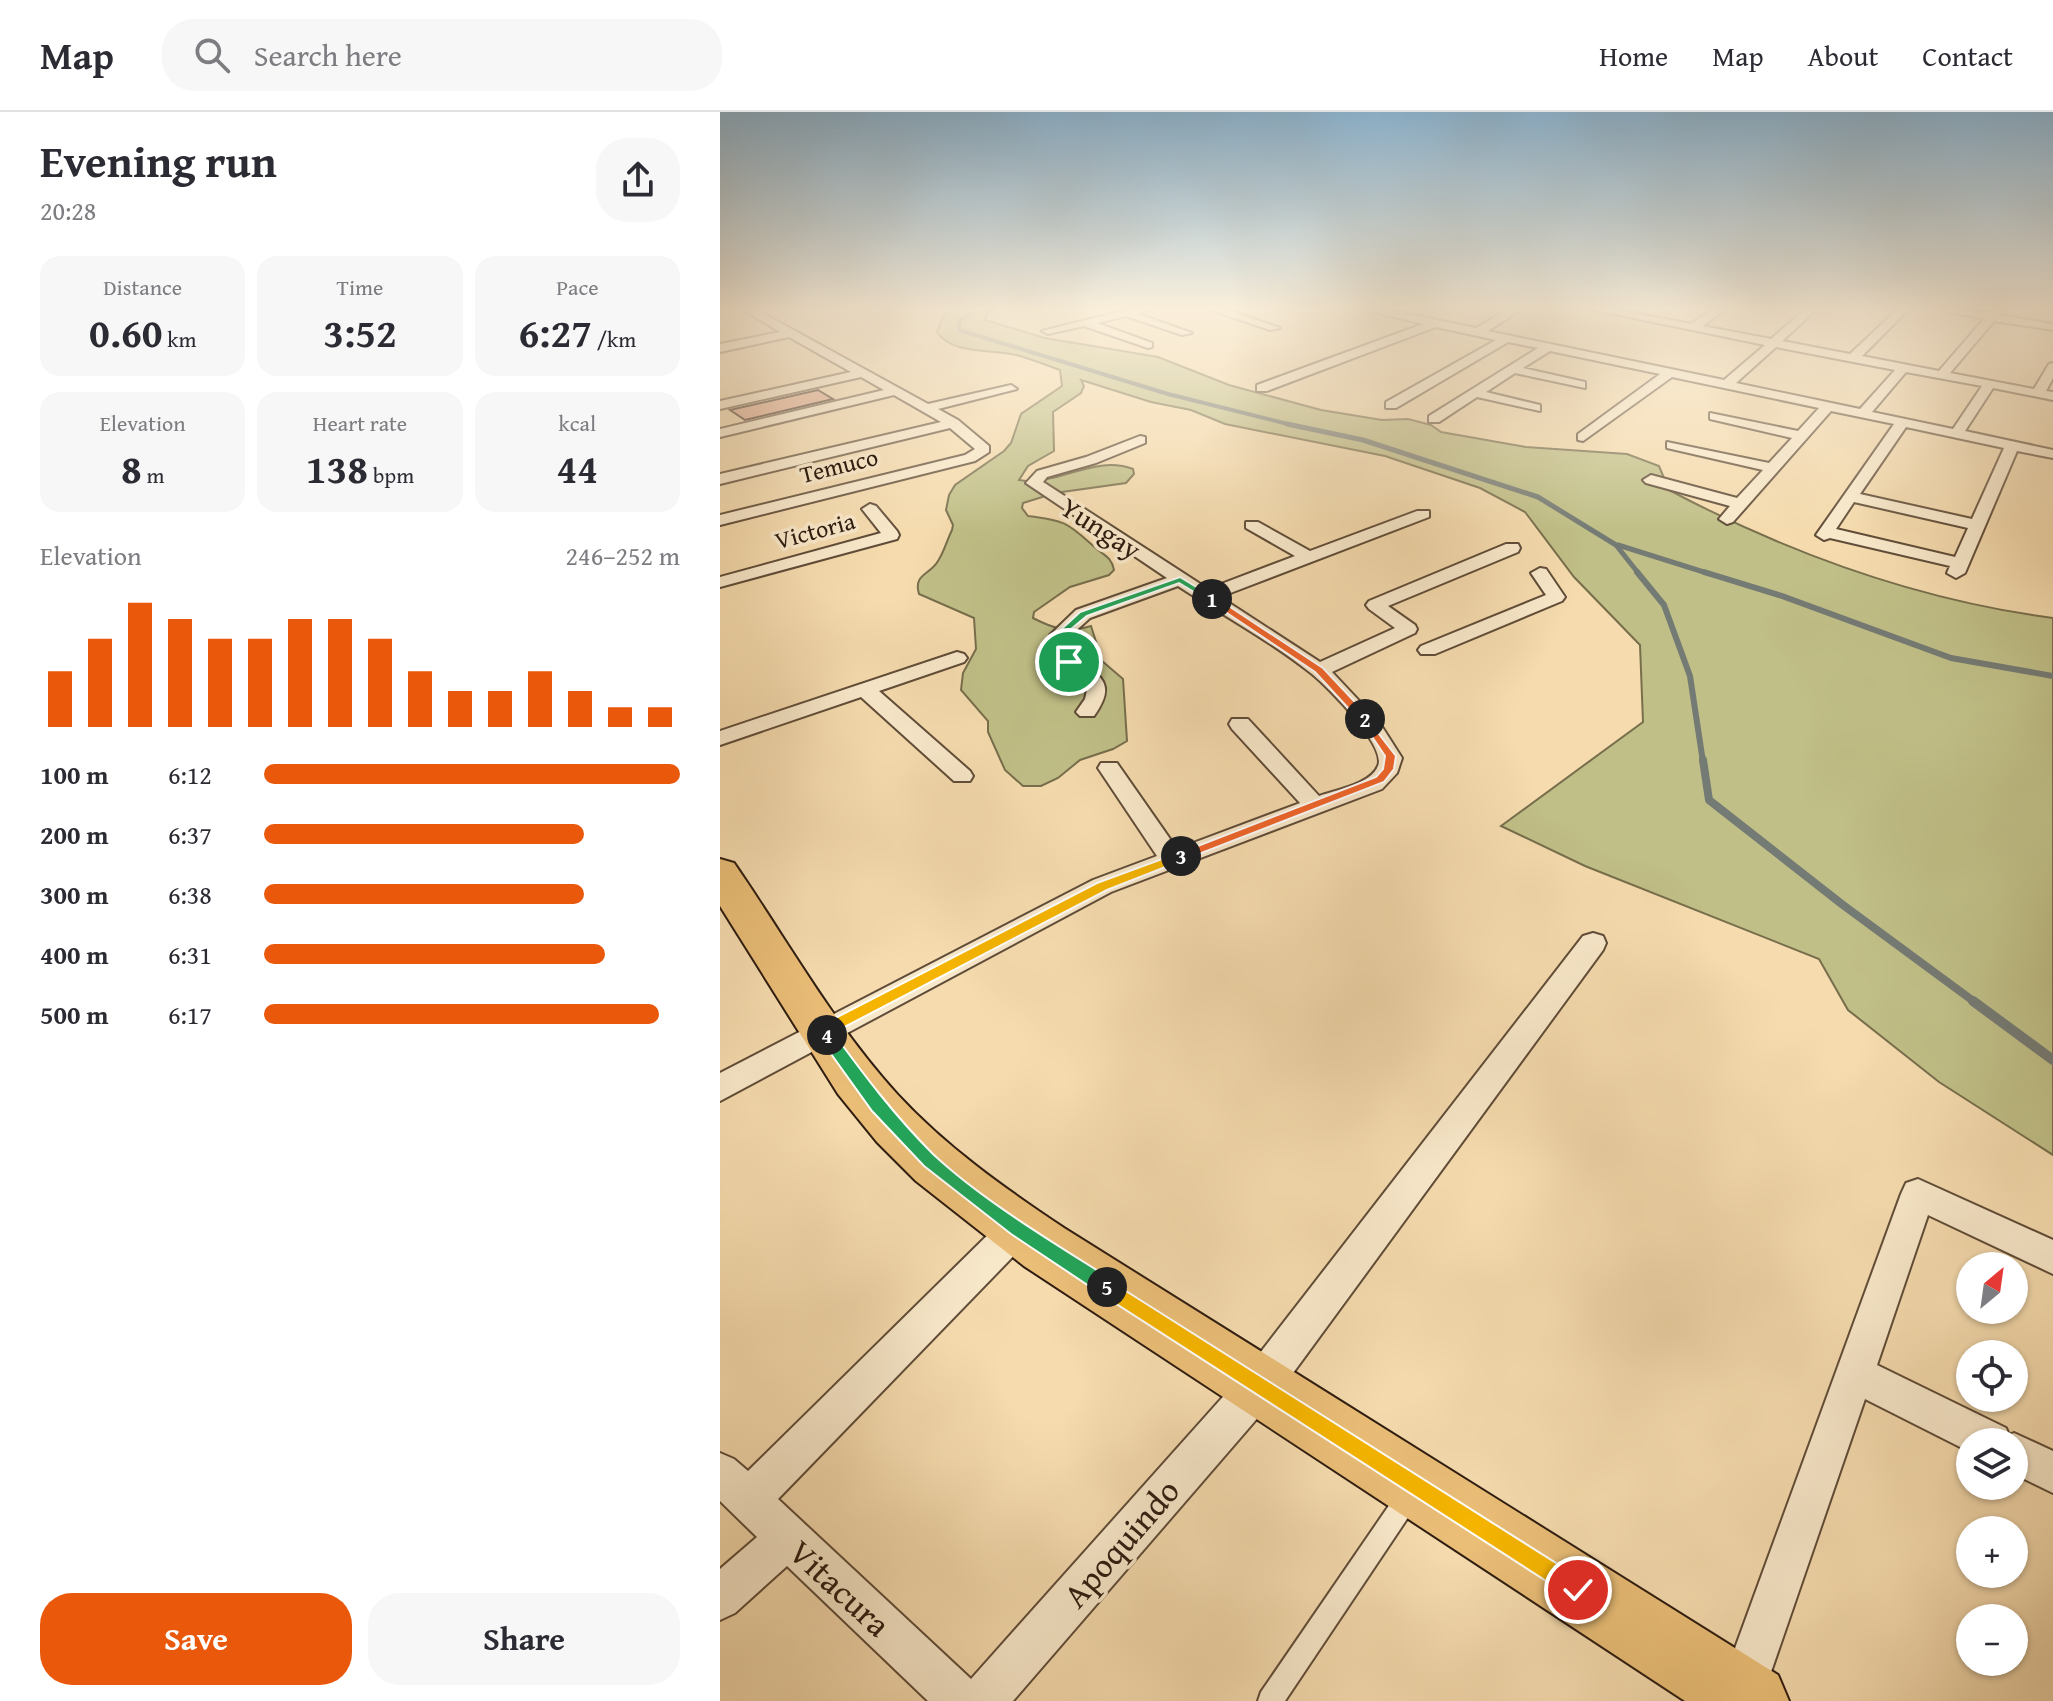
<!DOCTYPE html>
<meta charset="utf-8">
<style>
:root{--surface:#fff;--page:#f7f7f7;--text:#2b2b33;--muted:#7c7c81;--line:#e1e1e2;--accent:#ea580c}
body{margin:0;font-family:"Gentium Book Plus",serif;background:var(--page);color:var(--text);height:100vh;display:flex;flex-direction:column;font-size:30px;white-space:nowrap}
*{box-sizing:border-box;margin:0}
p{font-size:26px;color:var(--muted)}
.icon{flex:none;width:44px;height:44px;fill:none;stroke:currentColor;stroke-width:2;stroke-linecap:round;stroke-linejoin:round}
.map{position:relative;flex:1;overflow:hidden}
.side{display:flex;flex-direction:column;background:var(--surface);width:720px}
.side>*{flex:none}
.needle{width:52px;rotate:29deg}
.controls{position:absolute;left:1236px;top:1140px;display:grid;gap:16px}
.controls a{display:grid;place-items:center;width:72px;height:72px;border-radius:50%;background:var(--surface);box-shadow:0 2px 6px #0004;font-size:40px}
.pin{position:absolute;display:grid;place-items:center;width:68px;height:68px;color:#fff;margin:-34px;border:4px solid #fff;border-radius:50%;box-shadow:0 2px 8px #0007}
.km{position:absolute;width:40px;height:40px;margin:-20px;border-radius:50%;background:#222;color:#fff;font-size:22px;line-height:40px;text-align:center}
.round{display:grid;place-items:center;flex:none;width:84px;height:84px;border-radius:32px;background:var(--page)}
.head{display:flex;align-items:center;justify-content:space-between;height:136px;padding:0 40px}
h1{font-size:44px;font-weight:700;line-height:60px}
.stats{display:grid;grid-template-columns:repeat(3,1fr);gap:12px;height:136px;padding:8px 40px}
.stats div{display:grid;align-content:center;border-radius:20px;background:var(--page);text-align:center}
.stats b{font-size:40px;font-weight:700}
.stats small{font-size:22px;font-weight:400}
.stats p{font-size:22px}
.chart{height:224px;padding:16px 40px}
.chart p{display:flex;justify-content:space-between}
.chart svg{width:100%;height:144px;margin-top:8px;stroke:var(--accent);stroke-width:6}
.button{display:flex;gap:16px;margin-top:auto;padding:16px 40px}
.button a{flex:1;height:92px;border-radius:32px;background:var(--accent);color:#fff;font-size:32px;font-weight:700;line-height:92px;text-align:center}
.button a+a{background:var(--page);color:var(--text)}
ul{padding:0 40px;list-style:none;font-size:26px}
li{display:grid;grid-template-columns:128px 96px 1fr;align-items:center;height:60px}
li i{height:20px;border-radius:10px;background:var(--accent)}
header{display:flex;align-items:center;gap:48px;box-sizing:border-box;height:112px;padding:0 40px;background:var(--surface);border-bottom:2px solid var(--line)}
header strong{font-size:38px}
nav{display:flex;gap:44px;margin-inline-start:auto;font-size:28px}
.search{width:560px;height:72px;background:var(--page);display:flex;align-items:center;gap:20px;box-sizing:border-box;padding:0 28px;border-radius:32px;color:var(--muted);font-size:30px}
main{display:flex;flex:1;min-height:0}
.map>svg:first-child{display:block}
</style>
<header>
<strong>Map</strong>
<div class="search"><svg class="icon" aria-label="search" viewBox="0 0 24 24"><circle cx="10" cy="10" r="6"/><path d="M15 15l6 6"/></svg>Search here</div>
<nav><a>Home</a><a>Map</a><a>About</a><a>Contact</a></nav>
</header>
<main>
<section class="side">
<div class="head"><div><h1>Evening run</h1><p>20:28</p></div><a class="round"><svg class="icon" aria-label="share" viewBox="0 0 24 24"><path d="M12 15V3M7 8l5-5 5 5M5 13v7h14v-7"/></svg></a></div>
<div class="stats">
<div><p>Distance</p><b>0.60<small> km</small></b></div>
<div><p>Time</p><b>3:52</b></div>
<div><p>Pace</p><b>6:27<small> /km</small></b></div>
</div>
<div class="stats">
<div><p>Elevation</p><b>8<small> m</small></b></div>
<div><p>Heart rate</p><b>138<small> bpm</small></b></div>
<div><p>kcal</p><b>44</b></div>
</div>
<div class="chart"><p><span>Elevation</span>246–252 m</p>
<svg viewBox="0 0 160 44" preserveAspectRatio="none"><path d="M5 44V27M15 44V17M25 44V6M35 44V11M45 44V17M55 44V17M65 44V11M75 44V11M85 44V17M95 44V27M105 44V33M115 44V33M125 44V27M135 44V33M145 44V38M155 44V38"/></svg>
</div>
<ul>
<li><b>100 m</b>6:12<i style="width:100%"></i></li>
<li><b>200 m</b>6:37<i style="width:77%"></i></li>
<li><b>300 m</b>6:38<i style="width:77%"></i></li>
<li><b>400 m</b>6:31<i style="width:82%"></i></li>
<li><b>500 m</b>6:17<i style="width:95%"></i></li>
</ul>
<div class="button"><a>Save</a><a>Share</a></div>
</section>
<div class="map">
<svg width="1333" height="1589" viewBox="0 0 1333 1589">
<rect width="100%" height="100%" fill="#f5dbae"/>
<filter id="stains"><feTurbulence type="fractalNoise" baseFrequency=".0025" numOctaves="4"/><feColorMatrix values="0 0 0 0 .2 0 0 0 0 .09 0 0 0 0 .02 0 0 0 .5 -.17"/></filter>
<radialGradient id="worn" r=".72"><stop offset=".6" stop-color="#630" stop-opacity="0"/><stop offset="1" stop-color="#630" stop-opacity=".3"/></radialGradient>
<!-- green -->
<path fill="#c0bf87" stroke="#776e4c" stroke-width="2" d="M232 197H275L268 200 265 208 325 226 438 245 509 273 601 298 662 308 688 307 711 313 721 320 806 335 907 342 939 354 949 378C1070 442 1197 488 1333 506V1043L1219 970 1128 898 1099 847 865 754 781 714 923 610 920 533 854 465 805 400 760 376 665 344 505 312 471 298 431 290 361 268 364 274 361 281 333 300 334 339 308 354 299 368C337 375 374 342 413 357L414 362 406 371 335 381 303 391 302 396 308 404C349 409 348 412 378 438 386 444 392 447 394 458L389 463 350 475 314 500 313 506C334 517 348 521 371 514L382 549 403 567 407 629 393 637 360 648 338 666 321 674H303L285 658 268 620V609L241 578 243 561 256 537 254 506 199 482C193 462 210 463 218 449 224 440 227 428 232 418L233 413 226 398 229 383 235 373 284 339 291 331 301 302 342 274 340 258C326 253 311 247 296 243 272 237 232 243 217 220L223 204Z"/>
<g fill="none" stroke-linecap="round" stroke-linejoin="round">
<!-- stream-far4 -->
<path stroke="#747a74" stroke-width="4" d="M258 197 239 209V218L448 282 576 314"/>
<!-- stream-far3 -->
<g stroke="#747a74" stroke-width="5">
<path d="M567 312 643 328 818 385 896 433 919 462"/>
<path d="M898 433 990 462"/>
</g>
<!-- stream-far2 -->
<g stroke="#747a74" stroke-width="6">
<path d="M917 460 944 493 970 564 983 650"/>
<path d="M984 460 1062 484 1231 546 1333 564"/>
</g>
<!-- stream-far1 -->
<path stroke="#747a74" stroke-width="8" d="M983 648 989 688 1123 793 1256 891"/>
<!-- stream -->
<path stroke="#747a74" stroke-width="10" d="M1253 889 1333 948"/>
</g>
<!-- building -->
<path fill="#e2a589" stroke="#2e1c10" stroke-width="2" d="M98 278 113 287 25 308 10 298Z"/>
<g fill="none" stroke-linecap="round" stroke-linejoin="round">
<defs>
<path id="lane" d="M689 1373 697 1376 700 1384 697 1392 565 1589H538L541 1580 681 1376Z"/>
<g id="street">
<path d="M22 197H35L208 292 291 273 297 277 218 297 238 308 269 334V340L255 349 0 413V403L245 343 255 337 230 316 0 372V362L221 310 174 283 0 325V317L164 278 141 265 0 297V289L131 260 69 225 0 240V232L60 220Z"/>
<path d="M410 197H429L418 202 472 221 462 223 406 204 377 211 432 231V235L428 236 364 214 328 222 322 219Z"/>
<path d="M488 197H504L560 216 550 218Z"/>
<path d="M643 197H663L756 216 789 197H802L768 219 1004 268 1045 233 870 197H892L971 212 993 197H1005L983 214 1051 227 1086 197H1097L1062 229 1130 242 1178 197H1189L1142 244 1219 259 1264 207 1217 197 1269 201 1272 197H1283L1279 203 1333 212V218L1274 209 1230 261 1314 277 1329 252 1333 251V266L1326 279 1333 280V288L1273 276 1245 319 1333 338V346L1297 339 1245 461 1236 466 1227 461 1230 454 1110 426 1104 428 1096 423 1174 312 1111 299 1013 410 1007 412 999 407 1010 394 926 371 923 368 931 363 1017 386 1043 358 947 336V330L1049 351 1072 326 990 307V301L1078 319 1099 296 952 265 863 329 858 328V322L940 262 830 239 803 256 865 270V276L795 261 766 280 820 293V299L757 285 719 310H709V304L818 236 788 230 676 296H666V290L776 228 716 215 547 279H537V273L703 212ZM1056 235 1175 258 1140 297 1016 271ZM1186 260 1262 274 1233 317 1152 300ZM1186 315 1284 336 1252 407 1140 382ZM1134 390 1248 416 1235 445 1116 417Z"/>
<path d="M420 324 425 325V331L376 351 327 365 323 370 488 477 575 444 526 416V410H538L590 439 697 399H709V405L500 485 600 550 675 516 649 497 646 493 649 489 786 432H798L800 436 798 440 668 494 695 513 697 517 695 521 612 560 659 610 682 646 677 661 662 677 391 780 0 989V961L373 768 437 744 378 656 381 651H397L457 737 580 691 512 617 509 612 512 607H528L599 684C616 678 651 672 658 654 667 634 608 575 592 562 552 530 501 502 458 474L370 506 350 524C360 565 406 559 374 604H360L356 600 365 587 367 578 340 548 330 523 356 498 447 466 306 371 317 359 366 345Z"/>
<path d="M150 392 156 394 177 419 179 423 177 427 0 475V465L161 421 142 397Z"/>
<path d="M820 456 826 457 845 485 842 489 715 542H701L698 538 701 534 826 483 811 461Z"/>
<path d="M237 540 244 542 247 546 244 550 159 579 250 659 253 664 250 669H234L141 585 0 633V619Z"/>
<path d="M873 821 883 824 886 831 883 838 554 1287 293 1589H208L67 1454 15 1501 0 1508V1457L37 1425 0 1389V1341L14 1347 28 1359 285 1106 297 1101 309 1106 314 1117 309 1128 58 1387 251 1567 526 1259 863 824Z"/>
<path d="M1198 1067 1333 1128V1162L1208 1103 1157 1253 1286 1316 1289 1323 1294 1321 1333 1339V1381L1294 1362V1330H1250V1340L1145 1287 1041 1589H1003L999 1580 1181 1082 1186 1071Z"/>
</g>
<path id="primary" d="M0 747 14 751C67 828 114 913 177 982 226 1035 284 1076 344 1116L1058 1563 1069 1589H965L304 1154 196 1069 157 1030 118 982 0 794Z"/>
</defs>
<!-- lane casing -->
<use href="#lane" stroke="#604c38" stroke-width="4"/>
<!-- street casing -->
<use href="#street" stroke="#604c38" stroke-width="4"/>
<!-- primary casing -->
<use href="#primary" stroke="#2e1c10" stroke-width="4"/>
<!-- lane -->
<use href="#lane" fill="#f8e8ca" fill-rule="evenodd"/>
<!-- street -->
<use href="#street" fill="#f8e8ca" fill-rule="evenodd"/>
<!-- primary -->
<use href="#primary" fill="#eabe77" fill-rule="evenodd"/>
</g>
<!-- sky -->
<linearGradient id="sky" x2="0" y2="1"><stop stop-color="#8cb6d4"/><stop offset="0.47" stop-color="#faefdb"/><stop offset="1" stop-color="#faefdb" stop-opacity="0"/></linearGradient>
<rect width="1333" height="419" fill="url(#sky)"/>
<!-- split-1 -->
<path fill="#22a559" stroke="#fff" stroke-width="2" d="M460 465 496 487 489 489 459 471 367 504 344 523 346 538 354 550 346 552 336 538 335 523 360 500Z"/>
<!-- split-2 -->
<path fill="#f0652b" stroke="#fff" stroke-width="2" d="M489 485H495L603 556 649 605V610H641L595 560 489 489Z"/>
<!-- split-3 -->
<path fill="#f0652b" stroke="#fff" stroke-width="2" d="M645 604 676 644 674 657 664 670 466 747H457V742L656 665 663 657 665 644 640 607Z"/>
<!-- split-4 -->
<path fill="#f5b400" stroke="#fff" stroke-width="2" d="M461 740 467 744 466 747 387 778 113 921 112 928H101L96 919 98 915 377 771Z"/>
<!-- split-5 -->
<path fill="#22a559" stroke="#fff" stroke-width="2" d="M107 918 112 919C144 963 175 1004 213 1042 263 1089 336 1132 394 1169L396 1175 394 1182 387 1184 381 1182 291 1122 204 1054 152 999 101 928V919Z"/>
<!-- split-6 -->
<path fill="#f5b400" stroke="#fff" stroke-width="2" d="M387 1167 866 1470 869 1478 866 1485 858 1489 851 1485 381 1182 378 1175 381 1169Z"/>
<g text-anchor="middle" stroke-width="7" stroke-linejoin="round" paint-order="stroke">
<!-- far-street labels -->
<g font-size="24" fill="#2e1c10" stroke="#f8e8ca">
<text transform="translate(119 354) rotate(-14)" y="8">Temuco</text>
<text transform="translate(95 419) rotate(-15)" y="8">Victoria</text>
</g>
<!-- street labels -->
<g font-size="28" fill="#2e1c10" stroke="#f8e8ca">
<text transform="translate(381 416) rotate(33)" y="10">Yungay</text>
</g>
<!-- near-street labels -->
<g font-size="34" fill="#2e1c10" stroke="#f8e8ca">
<text transform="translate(401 1431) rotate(-49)" y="12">Apoquindo</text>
<text transform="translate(120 1476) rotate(43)" y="12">Vitacura</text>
</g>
</g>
<rect width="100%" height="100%" filter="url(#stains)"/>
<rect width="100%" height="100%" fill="url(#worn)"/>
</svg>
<div class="controls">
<a><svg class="needle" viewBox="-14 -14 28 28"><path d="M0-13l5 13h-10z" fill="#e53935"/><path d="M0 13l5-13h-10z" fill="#7c7c81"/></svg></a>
<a><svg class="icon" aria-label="locate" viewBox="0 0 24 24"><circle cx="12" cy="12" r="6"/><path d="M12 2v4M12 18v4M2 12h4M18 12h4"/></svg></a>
<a><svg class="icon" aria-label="layers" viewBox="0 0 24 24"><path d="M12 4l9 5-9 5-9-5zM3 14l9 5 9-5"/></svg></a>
<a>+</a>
<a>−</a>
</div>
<div class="pin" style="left:349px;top:550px;background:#1e9e55"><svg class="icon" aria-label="arrive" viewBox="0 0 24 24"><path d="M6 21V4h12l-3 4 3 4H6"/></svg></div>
<div class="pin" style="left:858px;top:1478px;background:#d93025"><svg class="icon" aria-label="check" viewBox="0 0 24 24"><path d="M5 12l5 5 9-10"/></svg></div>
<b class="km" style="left:492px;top:487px">1</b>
<b class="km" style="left:645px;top:607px">2</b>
<b class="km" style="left:461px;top:744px">3</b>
<b class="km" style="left:107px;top:923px">4</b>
<b class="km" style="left:387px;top:1175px">5</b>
</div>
</main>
